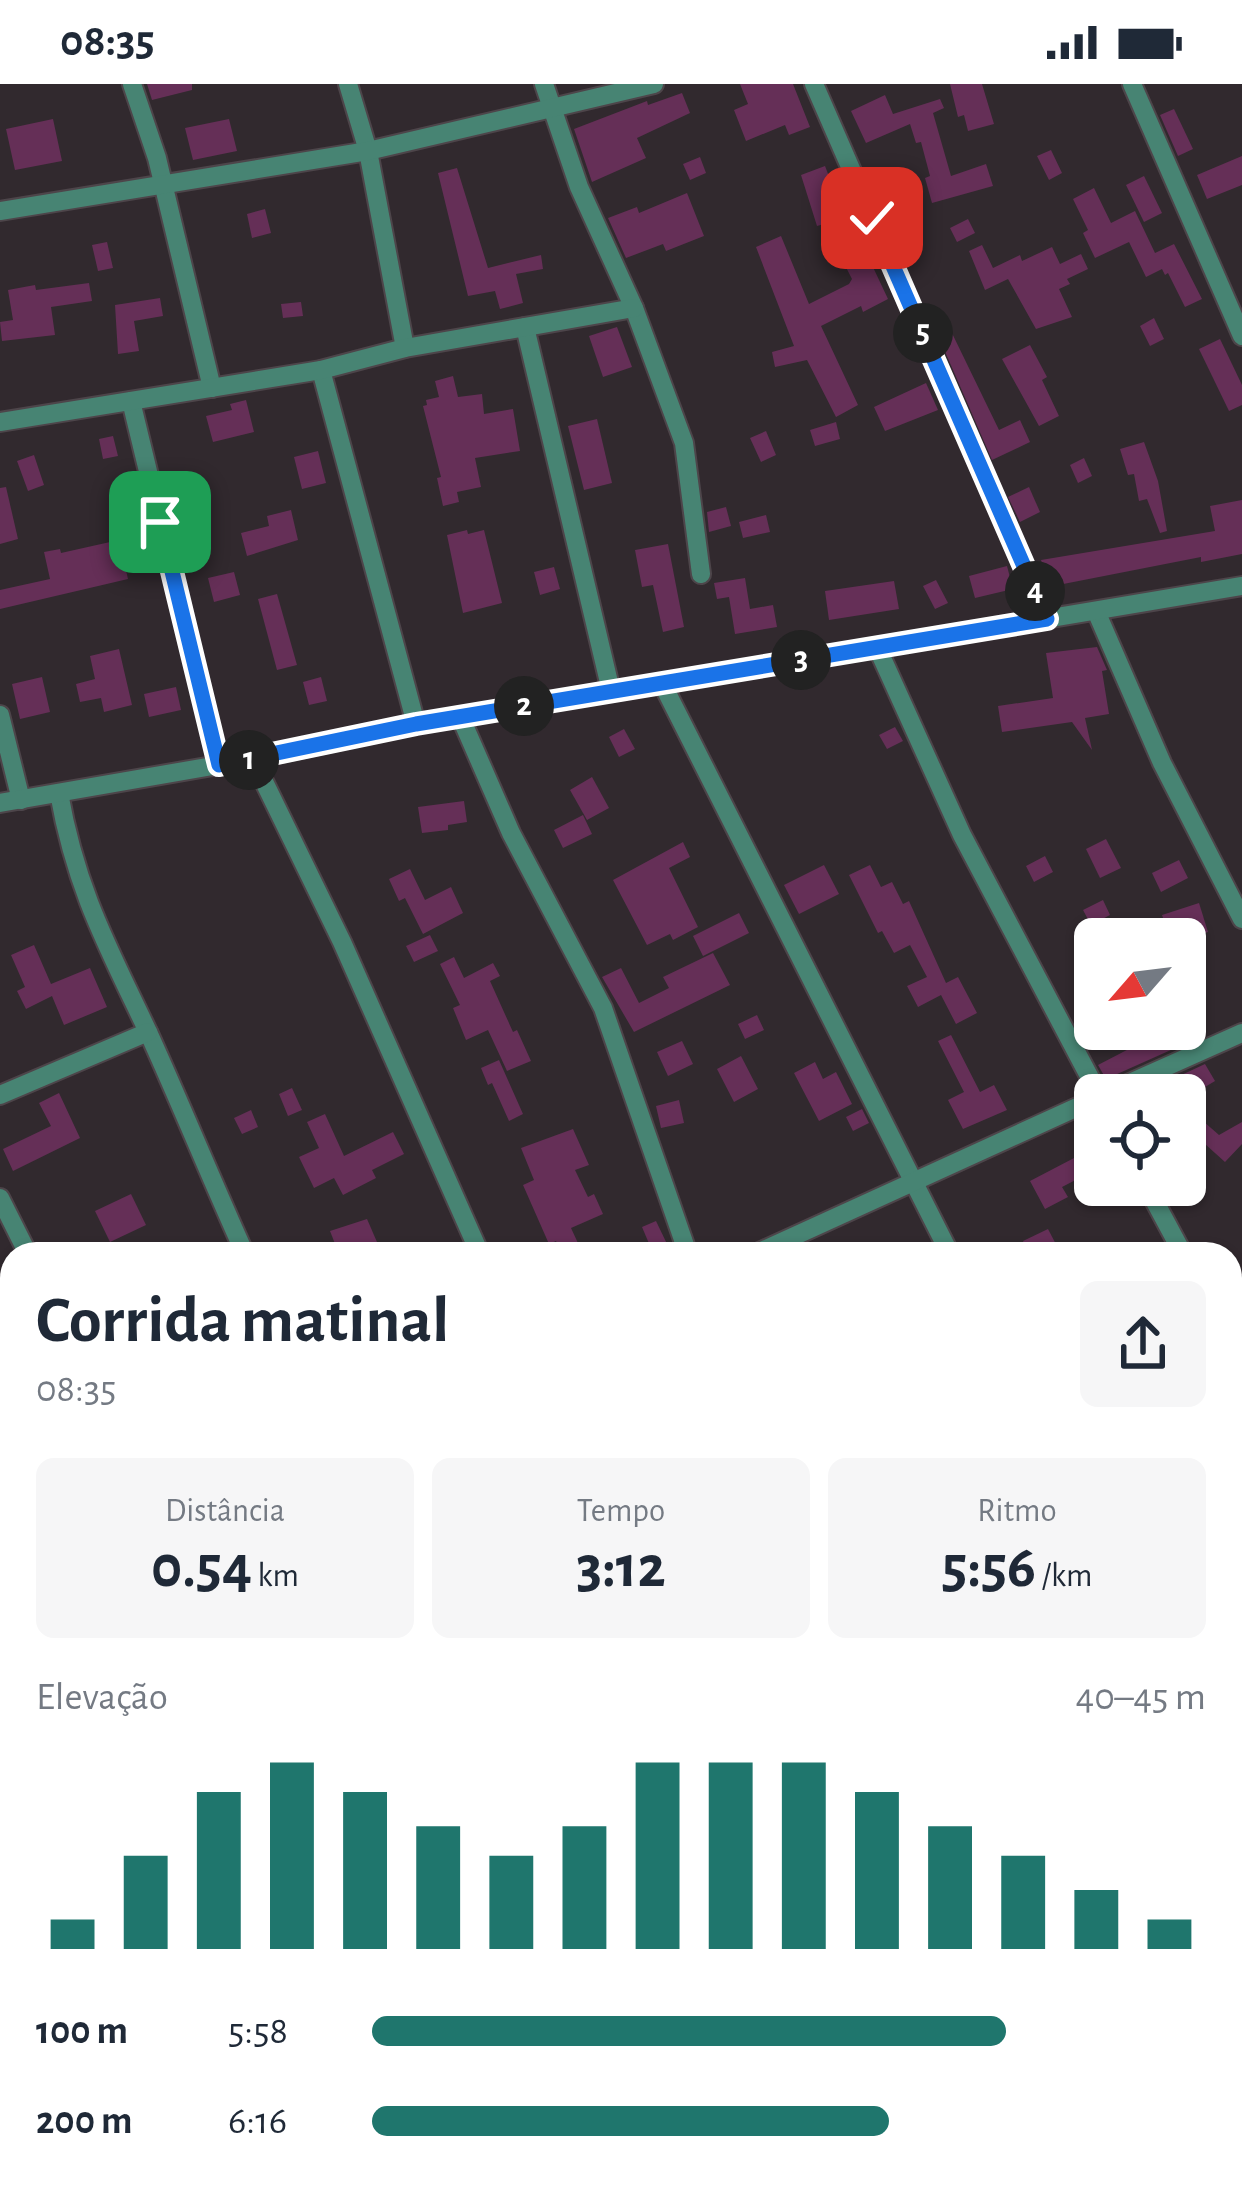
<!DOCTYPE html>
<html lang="pt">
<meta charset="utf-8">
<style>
:root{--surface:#fff;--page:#f6f6f7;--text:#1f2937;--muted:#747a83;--accent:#1f766d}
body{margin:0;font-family:"Alegreya Sans",sans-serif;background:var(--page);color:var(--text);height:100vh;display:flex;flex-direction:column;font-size:45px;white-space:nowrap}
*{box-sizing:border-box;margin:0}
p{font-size:39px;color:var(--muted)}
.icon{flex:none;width:66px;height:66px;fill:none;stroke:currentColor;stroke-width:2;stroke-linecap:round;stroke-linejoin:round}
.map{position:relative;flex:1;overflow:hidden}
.drawer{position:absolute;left:0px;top:1158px;width:1242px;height:951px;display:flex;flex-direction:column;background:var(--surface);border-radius:36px 36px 0 0;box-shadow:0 3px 9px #0004}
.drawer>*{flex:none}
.needle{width:78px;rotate:242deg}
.controls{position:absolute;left:1074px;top:834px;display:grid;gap:24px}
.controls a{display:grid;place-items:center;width:132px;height:132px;border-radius:18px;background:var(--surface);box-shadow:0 3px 9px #0004;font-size:60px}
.pin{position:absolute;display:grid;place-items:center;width:102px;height:102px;color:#fff;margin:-51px;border-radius:24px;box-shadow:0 6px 18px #0006}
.km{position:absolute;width:60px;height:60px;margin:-30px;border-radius:50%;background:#222;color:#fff;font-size:33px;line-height:60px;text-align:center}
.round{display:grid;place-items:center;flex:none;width:126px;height:126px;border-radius:18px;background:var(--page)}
.headline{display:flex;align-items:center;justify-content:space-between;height:204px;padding:0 36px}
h1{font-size:66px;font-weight:700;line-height:90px}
.stats{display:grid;grid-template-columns:repeat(3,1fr);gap:18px;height:204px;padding:12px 36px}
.stats div{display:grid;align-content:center;border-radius:18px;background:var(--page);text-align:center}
.stats b{font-size:60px;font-weight:700}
.stats small{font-size:33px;font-weight:400}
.stats p{font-size:33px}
.chart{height:336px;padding:24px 36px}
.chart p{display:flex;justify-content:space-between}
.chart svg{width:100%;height:216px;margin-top:12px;stroke:var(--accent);stroke-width:6}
ul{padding:0 36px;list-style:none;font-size:39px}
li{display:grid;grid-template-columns:192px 144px 1fr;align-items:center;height:90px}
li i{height:30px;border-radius:15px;background:var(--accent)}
.status{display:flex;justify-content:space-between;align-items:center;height:84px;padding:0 60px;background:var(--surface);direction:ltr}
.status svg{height:33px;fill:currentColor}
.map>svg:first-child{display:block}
</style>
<div class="status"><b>08:35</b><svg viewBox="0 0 49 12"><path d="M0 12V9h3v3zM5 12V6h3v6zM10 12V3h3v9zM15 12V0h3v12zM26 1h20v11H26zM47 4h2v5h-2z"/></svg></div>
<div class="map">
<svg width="1242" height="2108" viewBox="0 0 1242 2108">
<rect width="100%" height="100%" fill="#31292e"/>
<!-- building -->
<g fill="#652f57">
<path d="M147 0H192V6L152 16Z"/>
<path d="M740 0H793L810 43 789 51 785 41 746 57 734 26 748 20Z"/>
<path d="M950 0H982L994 40 968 47 964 31 958 33Z"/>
<path d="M682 9 690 29 637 54 646 74 592 98 574 45 647 17 648 21Z"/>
<path d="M885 11 893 30 940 15 944 24 933 29 951 92 986 80 993 102 932 119 925 94 930 92 921 58 916 59 910 40 866 59 851 27Z"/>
<path d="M1174 25 1193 65 1178 72 1160 31Z"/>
<path d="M53 35 62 77 15 86 6 45Z"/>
<path d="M229 35 237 67 193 76 185 44Z"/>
<path d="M1051 66 1062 89 1049 96 1037 72Z"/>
<path d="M1242 72V101L1207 115 1197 91Z"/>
<path d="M700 73 706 89 690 96 683 80Z"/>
<path d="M825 82 852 152 860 148 868 162 864 164 888 215 863 228 861 222 821 242 858 321 836 333 807 276 775 283 772 268 794 262 756 163 781 152 809 220 849 200 852 195 824 140 817 142 801 91Z"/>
<path d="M457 84 488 184 541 171 543 185 516 190 523 219 500 225 495 207 468 212 438 89Z"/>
<path d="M1144 92 1162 129 1144 138 1126 101Z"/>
<path d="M1094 104 1111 139 1135 127 1155 169 1174 160 1202 215 1185 223 1168 189 1165 191 1162 185 1146 193 1129 158 1095 174 1083 149 1088 146 1073 115Z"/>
<path d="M687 109 704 152 666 167 663 160 626 174 608 134 637 123 639 129Z"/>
<path d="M265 125 271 149 252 154 247 130Z"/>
<path d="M968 135 975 149 957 158 950 144Z"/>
<path d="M107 158 113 184 98 187 92 161Z"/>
<path d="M982 161 993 184 1020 171 1022 177 1052 163 1060 180 1081 170 1088 185 1067 195 1070 200 1059 205 1072 233 1036 245 1008 195 985 206 969 167Z"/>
<path d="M89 199 92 217 51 223 55 251 2 257 0 238 13 236 8 206 35 201 36 206Z"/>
<path d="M160 214 163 232 134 237 139 267 118 270 115 221Z"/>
<path d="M301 218 303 232 283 234 281 220Z"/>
<path d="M1154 234 1164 255 1150 262 1140 242Z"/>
<path d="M617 243 632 283 603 293 589 252Z"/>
<path d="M949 243 999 346 1020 336 1030 358 992 376 937 249Z"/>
<path d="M1220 255 1242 301V321L1229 327 1199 265Z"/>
<path d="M1030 261 1047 293 1042 296 1059 332 1039 342 1002 275Z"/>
<path d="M453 292 458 313 482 310 484 330 513 325 520 367 475 374 481 403 457 408 459 418 443 422 437 394 441 393 423 322 427 321 426 316 439 313 435 297Z"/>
<path d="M926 299 938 326 885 347 874 323Z"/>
<path d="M246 316 254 348 213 358 206 332 232 326 230 320Z"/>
<path d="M597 335 612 399 584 406 568 342Z"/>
<path d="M836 338 840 355 815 362 810 346Z"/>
<path d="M766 347 776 371 761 378 750 354Z"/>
<path d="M113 352 118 372 103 375 99 355Z"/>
<path d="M1144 358 1158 397 1167 447 1160 449 1147 415 1139 417 1134 390 1128 391 1120 365Z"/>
<path d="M318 367 326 399 302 405 294 373Z"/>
<path d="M34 371 44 401 28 407 17 377Z"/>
<path d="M1084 374 1092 392 1078 399 1070 381Z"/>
<path d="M6 403 18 455 0 460V404Z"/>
<path d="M1029 403 1040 428 1020 438 1008 413Z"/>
<path d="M1242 416V470L1201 478V473L1048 503 1041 476 1215 447 1210 422Z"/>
<path d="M726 423 731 442 709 448 707 428Z"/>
<path d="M291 426 298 456 247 472 241 449 269 442 267 432Z"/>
<path d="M766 431 770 448 743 454 739 438Z"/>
<path d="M467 446 468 450 484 446 502 519 463 529 447 451Z"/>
<path d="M119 456 128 495 0 525V506L50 495 44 468 60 465 61 469Z"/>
<path d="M668 460 684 543 663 548 653 501 642 503 635 466Z"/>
<path d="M1007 482 1013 505 975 514 969 492Z"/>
<path d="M554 483 560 505 540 511 534 488Z"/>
<path d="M234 488 240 511 214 518 208 494Z"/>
<path d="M745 494 750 525 773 521 777 543 735 550 729 513 717 515 714 499Z"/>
<path d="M936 496 948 519 935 525 923 502Z"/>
<path d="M894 497 899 525 829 536 825 507Z"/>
<path d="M277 510 297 581 277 586 258 515Z"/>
<path d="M1097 563 1107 586 1102 587 1109 630 1085 634 1092 666 1072 638 1002 648 998 622 1053 614 1046 569Z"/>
<path d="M119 565 132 621 104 628 101 614 80 618 76 600 95 595 90 572Z"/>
<path d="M42 593 50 628 20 635 12 600Z"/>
<path d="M321 593 327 617 309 621 303 598Z"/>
<path d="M176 603 181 626 149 633 144 610Z"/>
<path d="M895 643 903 657 887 665 879 651Z"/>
<path d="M624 645 635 665 619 673 609 653Z"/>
<path d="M592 693 609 724 587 736 570 706Z"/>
<path d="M464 717 467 738 448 741V746L422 749 418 723Z"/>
<path d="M583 731 592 750 563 764 554 746Z"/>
<path d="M1106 755 1121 784 1100 794 1086 765Z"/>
<path d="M683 758 690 773 669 784 698 843 673 856 670 850 647 861 613 796Z"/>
<path d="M1045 772 1053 788 1034 798 1026 782Z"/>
<path d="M1179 776 1188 794 1161 808 1152 789Z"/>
<path d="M824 781 839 810 799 830 784 801Z"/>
<path d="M870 781 881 803 892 798 903 820 909 817 946 899 958 893 977 929 956 940 941 911 918 923 907 902 927 893 910 861 894 869 882 847 878 849 849 791Z"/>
<path d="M410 785 425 816 451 803 463 829 423 850 405 814 399 817 389 795Z"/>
<path d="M1103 816 1110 831 1091 841 1083 826Z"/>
<path d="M1199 819 1208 848 1186 855H1170L1162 831Z"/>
<path d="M739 829 749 849 703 872 693 852Z"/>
<path d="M430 851 438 867 414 878 406 862Z"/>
<path d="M34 861 51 900 90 884 107 923 64 941 52 912 26 925 17 907 25 903 11 871Z"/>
<path d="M713 869 730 901 634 948 602 893 621 884 639 919 669 904 663 893Z"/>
<path d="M454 873 464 894 493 879 500 892 490 897 513 948 517 946 531 977 507 987 488 946 466 956 453 924 460 921 440 880Z"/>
<path d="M757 931 764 946 745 955 738 940Z"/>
<path d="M1184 945 1191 957 1106 995 1098 981 1146 956 1148 959Z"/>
<path d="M951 951 980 1008 994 1001 1007 1026 963 1045 948 1016 964 1008 938 957Z"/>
<path d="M682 957 693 980 668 992 657 968Z"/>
<path d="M741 972 758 1005 734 1018 717 985Z"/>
<path d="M499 976 523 1030 509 1037 492 999 488 1001 481 984Z"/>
<path d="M815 978 823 995 836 988 852 1020 819 1037 794 989Z"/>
<path d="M1205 980 1215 997 1195 1009 1204 1024 1195 1030 1219 1051 1242 1038V1060L1225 1078 1205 1060 1185 1106V1010L1175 994Z"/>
<path d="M292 1004 302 1026 288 1032 279 1010Z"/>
<path d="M59 1009 80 1054 13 1087 3 1065 51 1042 39 1019Z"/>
<path d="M679 1016 684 1039 661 1044 656 1022Z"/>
<path d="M862 1025 869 1039 853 1047 846 1033Z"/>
<path d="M251 1026 258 1043 242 1050 234 1034Z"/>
<path d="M325 1030 344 1072 393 1048 404 1070 372 1086 376 1094 343 1111 334 1094 314 1104 299 1073 319 1064 307 1038Z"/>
<path d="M573 1045 589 1081 575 1086 588 1113 594 1110 603 1130 571 1144 583 1170H562L556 1157 549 1160 523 1101 534 1096 521 1064Z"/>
<path d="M1095 1057V1086L1062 1103 1068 1113 1045 1125 1030 1097 1076 1073 1074 1068Z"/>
<path d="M131 1110 146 1141 110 1158 95 1127Z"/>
<path d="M367 1135 377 1158 339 1170 330 1147Z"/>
<path d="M656 1137 668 1162 653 1169 642 1143Z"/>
<path d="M1048 1145 1061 1170H1029L1023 1157Z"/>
</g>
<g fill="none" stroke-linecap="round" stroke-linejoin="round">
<defs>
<g id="street">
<path d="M132 0 157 74 212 304"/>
<path d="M348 0 368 67 405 264"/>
<path d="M544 0 579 103 634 224 684 359 701 490"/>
<path d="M814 0 1047 535"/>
<path d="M1132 0 1242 252"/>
<path d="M0 127 368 67 654 0"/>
<path d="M525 243 611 607"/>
<path d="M321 286 416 640"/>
<path d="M131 317 219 681"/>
<path d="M0 338 321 286 405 264 634 224"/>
<path d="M1096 527 1162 679 1242 835"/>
<path d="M877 563 962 751 1099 1011"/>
<path d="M662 599 950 1170"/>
<path d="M0 631 21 716"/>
<path d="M460 632 511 749 603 924 688 1170"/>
<path d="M253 675 342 858 480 1170"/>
<path d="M59 709C76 806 108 863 149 950 182 1023 212 1097 245 1170"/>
<path d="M0 719 253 675 416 640 1242 502"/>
<path d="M0 1011 148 948"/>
<path d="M1103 1011 1242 949"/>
<path d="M1146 1101 1183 1170"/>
<path d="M0 1114 28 1170"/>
<path d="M755 1170 1095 1015"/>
<path d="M1230 1260 1242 1283"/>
<path d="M0 1483 12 1478"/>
<path d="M1230 1542 1242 1535"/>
<path d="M0 1624 12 1650"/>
<path d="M1230 1729 1242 1753"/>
<path d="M1230 1892 1242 1886"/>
<path d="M0 2028 12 2023"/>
<path d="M232 2097 244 2108"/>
<path d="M488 2097 493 2108"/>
<path d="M715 2097 721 2108"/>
<path d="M941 2097 947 2108"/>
<path d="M1189 2097 1195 2108"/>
<path d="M819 2108 840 2097"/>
</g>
</defs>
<!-- street casing -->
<use href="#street" stroke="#4d454a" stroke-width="22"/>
<!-- street -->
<use href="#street" stroke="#478473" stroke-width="18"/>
</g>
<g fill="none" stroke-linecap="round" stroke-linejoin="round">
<defs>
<path id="route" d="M160 438 219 681 416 640 1047 535 872 134"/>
</defs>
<!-- route casing -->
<use href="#route" stroke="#fff" stroke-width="24"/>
<!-- route -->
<use href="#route" stroke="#1a73e8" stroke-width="15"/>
</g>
</svg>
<div class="controls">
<a><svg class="needle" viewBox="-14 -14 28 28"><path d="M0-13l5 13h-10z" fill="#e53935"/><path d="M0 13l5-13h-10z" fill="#747a83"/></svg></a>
<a><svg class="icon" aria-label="locate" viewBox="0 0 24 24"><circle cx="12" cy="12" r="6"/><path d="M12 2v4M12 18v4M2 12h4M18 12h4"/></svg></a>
</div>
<div class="pin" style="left:160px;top:438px;background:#1e9e55"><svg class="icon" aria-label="arrive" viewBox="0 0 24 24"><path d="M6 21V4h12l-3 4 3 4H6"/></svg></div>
<div class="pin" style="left:872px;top:134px;background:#d93025"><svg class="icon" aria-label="check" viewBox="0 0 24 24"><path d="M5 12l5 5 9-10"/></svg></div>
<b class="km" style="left:249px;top:676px">1</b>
<b class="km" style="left:524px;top:622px">2</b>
<b class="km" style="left:801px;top:576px">3</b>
<b class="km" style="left:1035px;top:507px">4</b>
<b class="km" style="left:923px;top:249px">5</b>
<section class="drawer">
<div class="headline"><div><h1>Corrida matinal</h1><p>08:35</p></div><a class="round"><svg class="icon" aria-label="share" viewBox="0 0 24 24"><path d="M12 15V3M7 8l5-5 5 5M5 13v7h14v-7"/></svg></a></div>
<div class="stats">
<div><p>Distância</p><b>0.54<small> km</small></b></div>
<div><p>Tempo</p><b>3:12</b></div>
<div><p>Ritmo</p><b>5:56<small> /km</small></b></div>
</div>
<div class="chart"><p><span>Elevação</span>40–45 m</p>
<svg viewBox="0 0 160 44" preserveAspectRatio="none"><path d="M5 44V38M15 44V25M25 44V12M35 44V6M45 44V12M55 44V19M65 44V25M75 44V19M85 44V6M95 44V6M105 44V6M115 44V12M125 44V19M135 44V25M145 44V32M155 44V38"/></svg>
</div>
<ul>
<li><b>100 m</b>5:58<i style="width:76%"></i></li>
<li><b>200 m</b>6:16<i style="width:62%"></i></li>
</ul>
</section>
</div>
